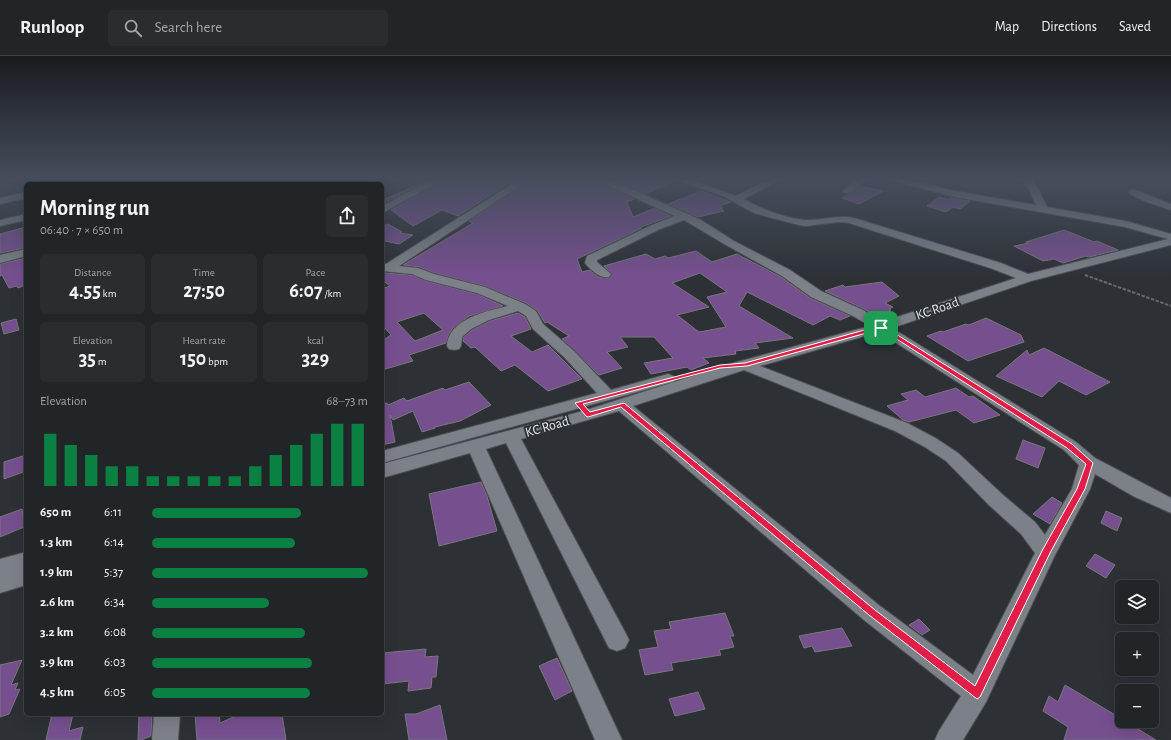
<!DOCTYPE html>
<meta charset="utf-8">
<style>
:root{--surface:#222528;--page:#2a2d30;--text:#f1f3f6;--muted:#a2a5a8;--line:#3f4245;--accent:#0b8043}
body{margin:0;font-family:"Alegreya Sans",sans-serif;background:var(--page);color:var(--text);height:100vh;display:flex;flex-direction:column;font-size:15px;white-space:nowrap}
*{box-sizing:border-box;margin:0}
p{font-size:13px;color:var(--muted)}
.icon{flex:none;width:22px;height:22px;fill:none;stroke:currentColor;stroke-width:2;stroke-linecap:round;stroke-linejoin:round}
.map{position:relative;flex:1;overflow:hidden}
.sheet{position:absolute;left:24px;top:126px;width:360px;height:534px;display:flex;flex-direction:column;background:var(--surface);border-radius:6px;box-shadow:0 4px 16px #0002,0 0 0 1px var(--line)}
.sheet>*{flex:none}
.tools{position:absolute;left:1115px;top:524px;display:grid;gap:8px}
.tools a{display:grid;place-items:center;width:44px;height:44px;border-radius:6px;background:var(--surface);box-shadow:0 4px 16px #0002,0 0 0 1px var(--line);font-size:20px}
.pin{position:absolute;display:grid;place-items:center;width:34px;height:34px;color:#fff;margin:-17px;border-radius:8px;box-shadow:0 2px 6px #0006}
.round{display:grid;place-items:center;flex:none;width:42px;height:42px;border-radius:6px;background:var(--page)}
.summary{display:flex;align-items:center;justify-content:space-between;height:68px;padding:0 16px}
h1{font-size:22px;font-weight:700;line-height:30px}
.figures{display:grid;grid-template-columns:repeat(3,1fr);gap:6px;height:68px;padding:4px 16px}
.figures div{display:grid;align-content:center;border-radius:6px;background:var(--page);text-align:center}
.figures b{font-size:20px;font-weight:700}
.figures small{font-size:11px;font-weight:400}
.figures p{font-size:11px}
.chart{height:112px;padding:8px 16px}
.chart p{display:flex;justify-content:space-between}
.chart svg{width:100%;height:72px;margin-top:4px;stroke:var(--accent);stroke-width:6}
ul{padding:0 16px;list-style:none;font-size:13px}
li{display:grid;grid-template-columns:64px 48px 1fr;align-items:center;height:30px}
li i{height:10px;border-radius:5px;background:var(--accent)}
header{display:flex;align-items:center;gap:24px;box-sizing:border-box;height:56px;padding:0 20px;background:var(--surface);border-bottom:1px solid var(--line)}
header strong{font-size:19px}
nav{display:flex;gap:22px;margin-inline-start:auto;font-size:14px}
.search{width:280px;height:36px;background:var(--page);display:flex;align-items:center;gap:10px;box-sizing:border-box;padding:0 14px;border-radius:6px;color:var(--muted);font-size:15px}
.map>svg:first-child{display:block}
</style>
<header>
<strong>Runloop</strong>
<div class="search"><svg class="icon" aria-label="search" viewBox="0 0 24 24"><circle cx="10" cy="10" r="6"/><path d="M15 15l6 6"/></svg>Search here</div>
<nav><a>Map</a><a>Directions</a><a>Saved</a></nav>
</header>
<div class="map">
<svg width="1171" height="684" viewBox="0 0 1171 684">
<rect width="100%" height="100%" fill="#2d3136"/>
<!-- building -->
<g fill="#764f8f" stroke="#7a767c" fill-rule="evenodd">
<path d="M444 124H514L458 160 442 154 413 170 391 154Z"/>
<path d="M530 124H587L597 127 634 143 627 146 633 161 655 152 671 160 641 171 642 172 577 203 582 216 590 214 598 221 609 222 612 218 604 210 646 198 655 203 665 200 668 202 696 195 712 206 737 198 781 221 810 242 850 260 840 264 830 260 813 269 747 236 739 250 793 282 755 287 759 292 735 295 736 298 703 302 709 307 691 314 687 311 651 318 644 307 673 302 654 281H620L628 291 607 296 622 312 599 319 562 283 569 280 547 266 545 267 537 254 526 247 485 230 434 217 419 211 403 209 473 167 469 165ZM700 217 727 236 707 241 726 271 699 276 677 259 709 251 672 227Z"/>
<path d="M617 124H675L646 138 616 125Z"/>
<path d="M423 127 383 148 382 147V144Z"/>
<path d="M860 130 862 131 883 135 859 148 842 142 848 138H852Z"/>
<path d="M702 135 731 146 720 150 723 152H720L724 155 698 161 668 148Z"/>
<path d="M939 141 949 144 951 142 970 145 960 153 953 151 946 156 927 150Z"/>
<path d="M388 168 402 176 400 177 413 179 399 188 385 185 382 187V171Z"/>
<path d="M26 171V192L0 197V178Z"/>
<path d="M1064 174 1094 186 1097 185 1118 194 1089 201 1086 200 1063 207 1054 203 1043 205 1014 190 1029 187 1026 186Z"/>
<path d="M26 202V229L18 232 17 230 9 232 2 219 0 220V208Z"/>
<path d="M386 217 412 219 426 225 477 238 503 250 469 260 453 272 448 280 446 287 409 299 413 305 382 314V285L391 279 382 269V233L390 230 382 224V219ZM424 257 443 274 415 285 397 266Z"/>
<path d="M882 226 899 240 885 247 893 251 889 253 891 254 877 261 864 253 825 235 843 229 845 231Z"/>
<path d="M518 257 525 261 531 273 511 280 532 296 548 289 582 323 548 335 515 309 501 315 475 291 471 292 463 285V282L472 274 490 265Z"/>
<path d="M986 262 1021 279 1024 286 968 305 927 280 941 275 943 276 966 268 969 269Z"/>
<path d="M16 263 19 274 4 278 1 267Z"/>
<path d="M1044 292 1110 326 1086 339 1059 325 1042 341 996 320 1027 294 1029 299Z"/>
<path d="M469 326 491 349 460 365 435 371V372L422 376 413 355 393 364 390 359 395 386 382 389V348L387 347 388 349 404 342 407 345 443 332 445 334Z"/>
<path d="M956 332 969 341 973 340 1000 359 974 367 956 354 909 366 903 364 887 350 908 344 901 338 916 334 925 341Z"/>
<path d="M1023 384 1045 392 1038 412 1016 403Z"/>
<path d="M26 399V415L4 423V406Z"/>
<path d="M481 426 487 440 497 475 439 490 429 438Z"/>
<path d="M1052 441 1062 447 1050 468 1033 458Z"/>
<path d="M22 453 24 471 0 481V461Z"/>
<path d="M1106 455 1122 462 1117 475 1101 467Z"/>
<path d="M1095 498 1115 509 1106 522 1086 510Z"/>
<path d="M725 557 734 580H730L734 591 719 594 721 599 671 607 673 614 645 619 639 594 658 591 654 575 671 573 669 566Z"/>
<path d="M919 563 930 574 922 579 909 569Z"/>
<path d="M842 572 852 590 815 596 812 590 804 592 799 580Z"/>
<path d="M426 593 425 601 438 600 436 621H432L431 632 408 635 409 625 382 628V597Z"/>
<path d="M557 602 572 635 555 644 539 610Z"/>
<path d="M22 604 11 629 18 627 15 634 20 633 9 658 0 661V609Z"/>
<path d="M1065 629 1122 663V665H1125L1156 684H1064L1068 671 1043 655 1049 640 1058 646Z"/>
<path d="M698 636 705 653 675 660 669 643Z"/>
<path d="M440 649 447 684H409L405 658H416Z"/>
<path d="M52 658H73L69 675 83 671 80 684H46Z"/>
<path d="M139 658H152L151 680 141 684H138Z"/>
<path d="M195 658H219L220 667 240 658H282L286 684H197Z"/>
</g>
<g fill="none" stroke-linecap="round" stroke-linejoin="round">
<defs>
<g id="minor">
<path d="M228 124H240L245 128H233Z"/>
<path d="M333 124H348L341 128H327Z"/>
<path d="M431 124H443L382 157V150Z"/>
<path d="M518 124H529L399 210 418 212 434 218 485 231 525 248 536 255 543 268 575 296 611 334 668 318 673 320 676 323 673 326 382 407V395L597 337 565 302 533 273 526 260 518 255 489 264 471 273 462 281 461 290 459 293 454 294 449 293 447 290C448 263 487 255 508 250L477 237 426 224 412 218 382 215V207L386 208Z"/>
<path d="M595 124H609L632 133 701 164 734 185 790 214 821 235 863 254 882 266 1016 222 993 213 849 167 839 166 806 170 799 169 754 157 725 141 677 124H692L736 140 767 124H779L744 143C761 153 785 162 805 164 821 165 837 158 854 162L1001 207 1028 218 1168 183 1125 171 955 141 890 124H908L955 135 1036 149 1029 133 1022 124H1031L1038 132 1047 151 1126 165 1171 178V189L1031 225 892 272 1076 386 1095 402 1171 442V457L1133 440 1095 418 1090 433 1055 499 986 646 963 684H935L939 675 961 640 864 564 619 355 521 383 625 576 629 584 625 592 617 595 609 592 506 387 486 393 622 684H595L470 397 382 422V408L583 355 737 306 870 270 853 260 811 241 782 220 726 189 684 164 660 173 597 204V206L611 218 609 221C600 223 591 214 585 207L587 200 652 169 675 160ZM879 276 1064 394 1079 409 1072 433 1045 479 1035 466 1003 439 958 397 937 383 907 367 760 310ZM744 314 895 375 925 391 946 405 989 449 1021 478 1035 497 973 619 880 550 633 350Z"/>
<path d="M855 124H865L851 137H845L843 135Z"/>
<path d="M1133 133 1171 148V154L1144 145 1130 138 1128 136 1130 134Z"/>
<path d="M26 136V142L0 148V142Z"/>
<path d="M26 158V164L0 170V164Z"/>
<path d="M26 193V200L0 207V199Z"/>
<path d="M26 496V529L0 537V503Z"/>
<path d="M154 658H180L178 684H152Z"/>
</g>
</defs>
<!-- minor casing -->
<use href="#minor" stroke="#4b4e52" stroke-width="2"/>
<!-- path -->
<path stroke="#65696d" stroke-width="2" stroke-dasharray="3.5 1.5" stroke-linecap="butt" d="M1085 219 1171 250"/>
<!-- minor -->
<use href="#minor" fill="#7c8187" fill-rule="evenodd"/>
</g>
<!-- sky -->
<linearGradient id="sky" x2="0" y2="1"><stop stop-color="#191b1e"/><stop offset="0.56" stop-color="#464e5d"/><stop offset="1" stop-color="#464e5d" stop-opacity="0"/></linearGradient>
<rect width="1171" height="220" fill="url(#sky)"/>
<!-- route -->
<path fill="#e11d48" stroke="#fff" fill-rule="evenodd" d="M879 270H883L1072 388 1093 407 1085 433 1050 497 980 641 977 643 869 559 621 351 588 361 586 360 575 347 720 309 745 307ZM881 273 1067 392 1086 408 1077 433 1043 493 975 630 875 554 624 347 590 356 583 348 720 312 747 310Z"/>
<g text-anchor="middle" stroke-width="4" stroke-linejoin="round" paint-order="stroke">
<!-- street labels -->
<g font-size="14" fill="#e3e6e9" stroke="#2d3136">
<text transform="translate(937 252) rotate(-19)" y="5">KC Road</text>
<text transform="translate(547 370) rotate(-16)" y="5">KC Road</text>
</g>
</g>
</svg>
<div class="tools">
<a><svg class="icon" aria-label="layers" viewBox="0 0 24 24"><path d="M12 4l9 5-9 5-9-5zM3 14l9 5 9-5"/></svg></a>
<a>+</a>
<a>−</a>
</div>
<div class="pin" style="left:881px;top:272px;background:#1e9e55"><svg class="icon" aria-label="arrive" viewBox="0 0 24 24"><path d="M6 21V4h12l-3 4 3 4H6"/></svg></div>
<section class="sheet">
<div class="summary"><div><h1>Morning run</h1><p>06:40 · 7 × 650 m</p></div><a class="round"><svg class="icon" aria-label="share" viewBox="0 0 24 24"><path d="M12 15V3M7 8l5-5 5 5M5 13v7h14v-7"/></svg></a></div>
<div class="figures">
<div><p>Distance</p><b>4.55<small> km</small></b></div>
<div><p>Time</p><b>27:50</b></div>
<div><p>Pace</p><b>6:07<small> /km</small></b></div>
</div>
<div class="figures">
<div><p>Elevation</p><b>35<small> m</small></b></div>
<div><p>Heart rate</p><b>150<small> bpm</small></b></div>
<div><p>kcal</p><b>329</b></div>
</div>
<div class="chart"><p><span>Elevation</span>68–73 m</p>
<svg viewBox="0 0 160 44" preserveAspectRatio="none"><path d="M5 44V12M15 44V19M25 44V25M35 44V32M45 44V32M55 44V38M65 44V38M75 44V38M85 44V38M95 44V38M105 44V32M115 44V25M125 44V19M135 44V12M145 44V6M155 44V6"/></svg>
</div>
<ul>
<li><b>650 m</b>6:11<i style="width:69%"></i></li>
<li><b>1.3 km</b>6:14<i style="width:66%"></i></li>
<li><b>1.9 km</b>5:37<i style="width:100%"></i></li>
<li><b>2.6 km</b>6:34<i style="width:54%"></i></li>
<li><b>3.2 km</b>6:08<i style="width:71%"></i></li>
<li><b>3.9 km</b>6:03<i style="width:74%"></i></li>
<li><b>4.5 km</b>6:05<i style="width:73%"></i></li>
</ul>
</section>
</div>
